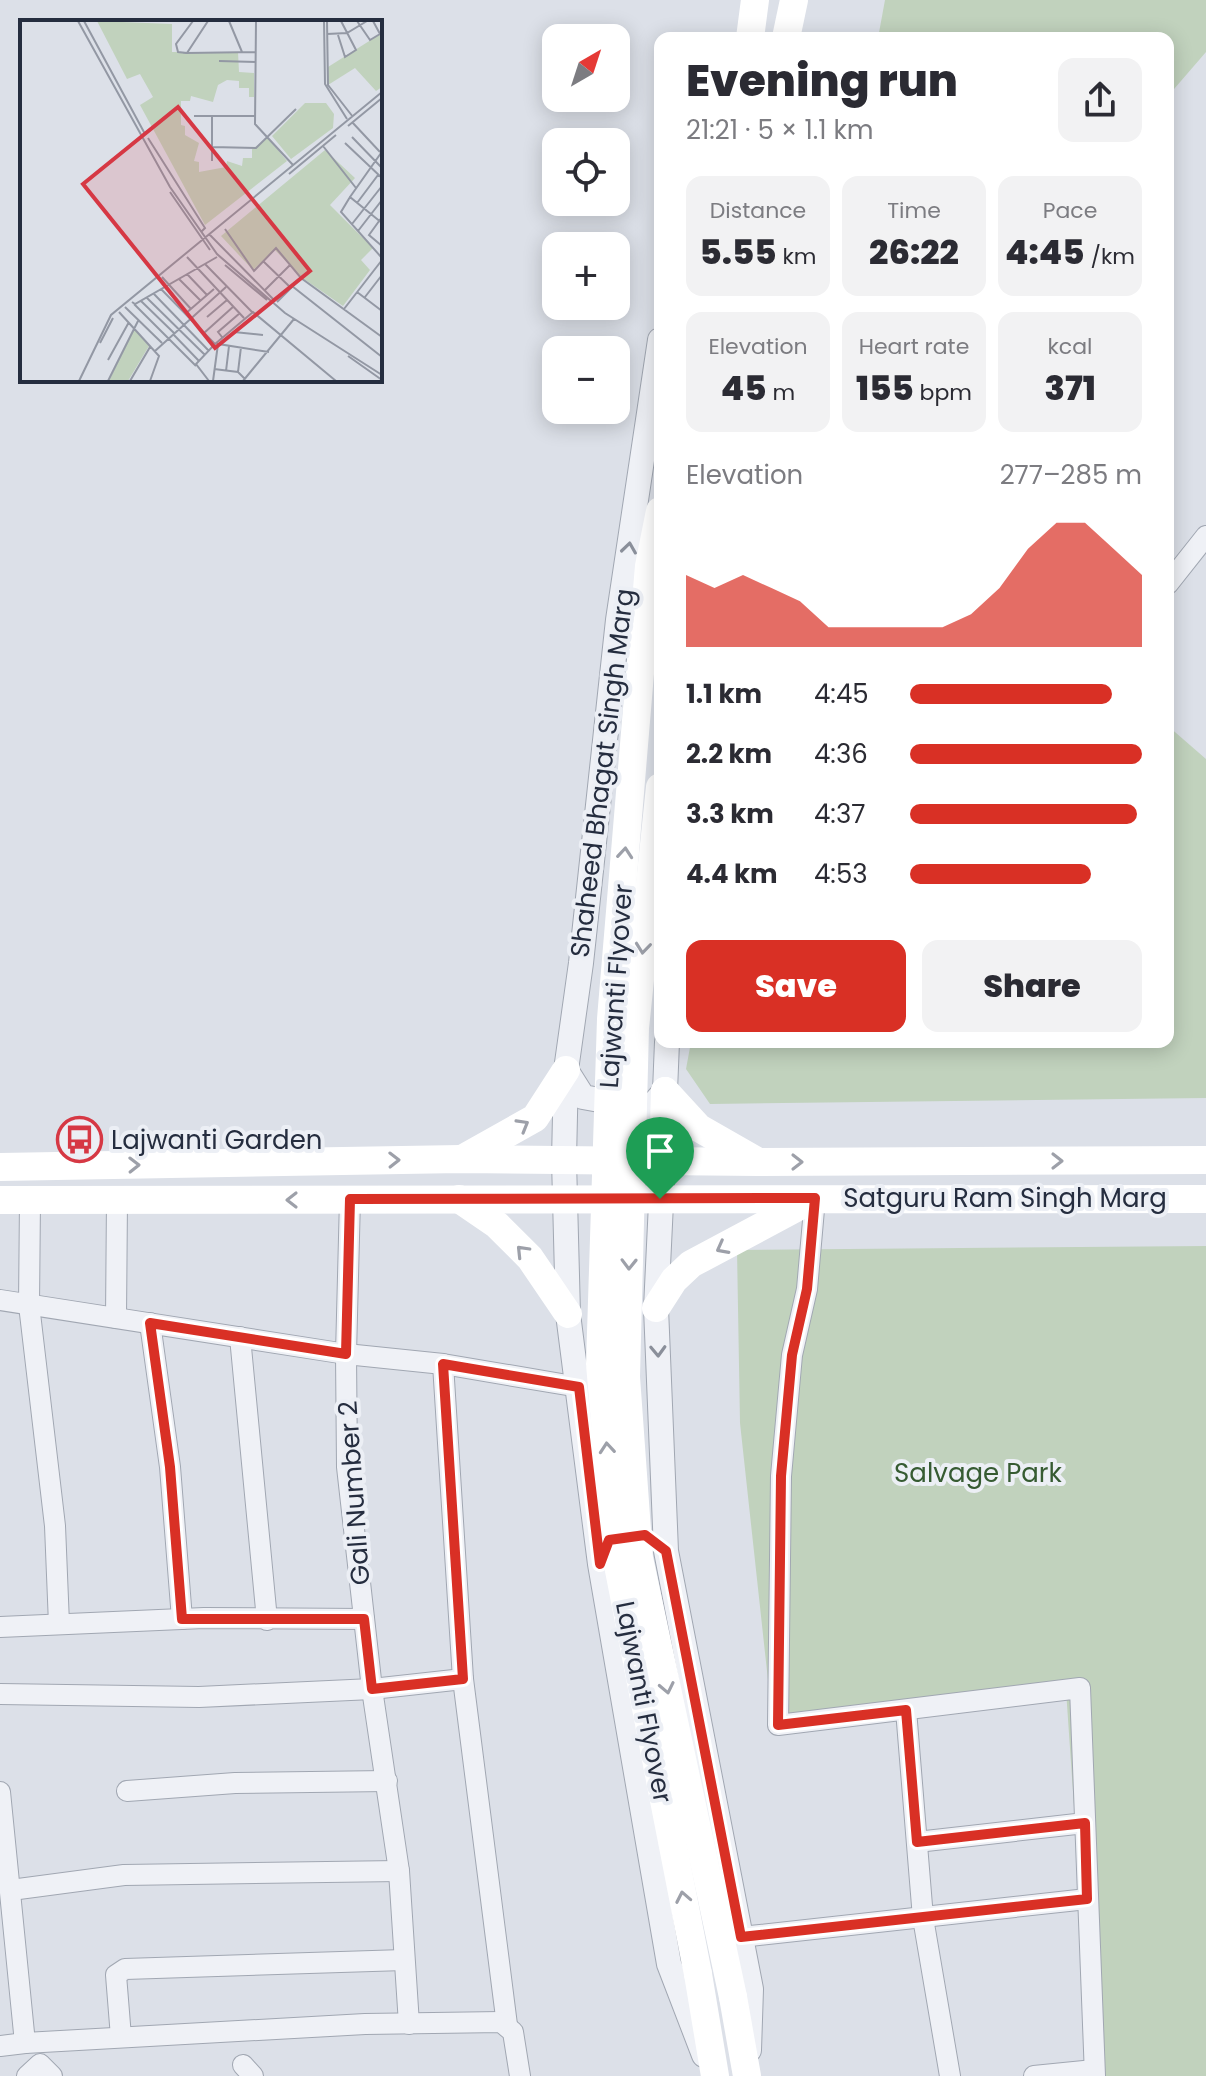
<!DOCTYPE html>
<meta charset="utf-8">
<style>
:root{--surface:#fff;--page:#f2f2f3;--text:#2b2b33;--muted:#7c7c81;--accent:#d93025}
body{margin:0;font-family:Poppins,sans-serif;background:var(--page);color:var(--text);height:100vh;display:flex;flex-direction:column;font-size:30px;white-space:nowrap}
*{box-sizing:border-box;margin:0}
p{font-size:26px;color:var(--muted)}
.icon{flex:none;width:44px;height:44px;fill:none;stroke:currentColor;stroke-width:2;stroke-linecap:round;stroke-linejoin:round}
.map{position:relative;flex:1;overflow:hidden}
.sheet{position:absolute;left:654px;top:32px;width:520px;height:1016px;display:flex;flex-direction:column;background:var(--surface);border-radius:16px;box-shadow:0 4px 20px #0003}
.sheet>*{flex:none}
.needle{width:52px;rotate:39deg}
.tools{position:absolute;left:542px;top:24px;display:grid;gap:16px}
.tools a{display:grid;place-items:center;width:88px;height:88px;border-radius:16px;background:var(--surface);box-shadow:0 4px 20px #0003;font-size:40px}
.pin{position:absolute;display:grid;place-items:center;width:68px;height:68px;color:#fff;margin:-82px -34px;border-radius:50% 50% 50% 0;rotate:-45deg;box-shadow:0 0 8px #0007}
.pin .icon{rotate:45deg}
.round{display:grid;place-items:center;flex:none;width:84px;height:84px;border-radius:16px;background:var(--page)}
.summary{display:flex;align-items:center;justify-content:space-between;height:136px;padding:0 32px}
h1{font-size:44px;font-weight:800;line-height:60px}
.figures{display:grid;grid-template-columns:repeat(3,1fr);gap:12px;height:136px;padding:8px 32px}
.figures div{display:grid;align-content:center;border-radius:16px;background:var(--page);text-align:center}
.figures b{font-size:34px;font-weight:800}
.figures small{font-size:22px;font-weight:400}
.figures p{font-size:22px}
.chart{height:224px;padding:16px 32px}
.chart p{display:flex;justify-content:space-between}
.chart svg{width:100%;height:144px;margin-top:8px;fill:var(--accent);opacity:.7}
.primary-button{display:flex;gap:16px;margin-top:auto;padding:16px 32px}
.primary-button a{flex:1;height:92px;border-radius:16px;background:var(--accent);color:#fff;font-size:32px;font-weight:800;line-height:92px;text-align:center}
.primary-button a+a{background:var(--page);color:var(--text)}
ul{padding:0 32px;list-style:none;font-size:26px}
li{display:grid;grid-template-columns:128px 96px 1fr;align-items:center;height:60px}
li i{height:20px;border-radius:10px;background:var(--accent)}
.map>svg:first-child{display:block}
</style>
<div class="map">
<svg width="1206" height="2076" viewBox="0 0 1206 2076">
<rect width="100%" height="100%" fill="#dce0e8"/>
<!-- green -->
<g fill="#c1d2bd">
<path d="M885 0H1206V52L1168 96V38H878Z"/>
<path d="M1168 726 1206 759V1098L710 1104 686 1069 691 1042H1168Z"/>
<path d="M1206 1246V2076H1101L1087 1996 1066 1690 772 1717 740 1423 737 1250Z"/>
</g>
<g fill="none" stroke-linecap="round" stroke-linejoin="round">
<defs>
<g id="minor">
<path d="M1168 584 1206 536"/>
<path d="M815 1198 807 1289 792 1355 781 1476 778 1725 1080 1688 1095 2076"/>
<path d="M350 1199 346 1354 347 1467 372 1689 399 1871 409 2024"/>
<path d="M30 1200 29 1305 55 1526 59 1624"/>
<path d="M0 1300 346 1354 443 1364 579 1387"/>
<path d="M116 1318 117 1200"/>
<path d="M150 1323 170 1467 182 1619"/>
<path d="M240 1337 267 1620"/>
<path d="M443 1364 463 1679 507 2025"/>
<path d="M0 1627 204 1618 364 1619"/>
<path d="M0 1694 199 1697 372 1689 463 1679"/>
<path d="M906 1710 923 1918 950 2076"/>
<path d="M127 1791 235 1783 387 1781"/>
<path d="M0 1792 25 2043 0 2046"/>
<path d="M917 1842 1085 1823"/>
<path d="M11 1890 124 1875 399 1871"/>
<path d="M741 1937 1087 1899"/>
<path d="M121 2037 116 1975 125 1969 404 1960"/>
<path d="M25 2043 365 2024 501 2022 513 2032 520 2076"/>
<path d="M243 2065 253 2076"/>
<path d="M27 2076 40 2064 52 2076"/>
<path d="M1034 2076 1094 2070"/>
</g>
<g id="tertiary">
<path d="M660 340 618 620 581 963 566 1070 564 1160 568 1314 600 1564 669 1964 704 2055"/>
<path d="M566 1070 583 1097 649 1109 665 1091 667 1042"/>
<path d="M663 1161 656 1308 666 1551 751 1989 749 2050"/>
</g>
</defs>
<!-- minor casing -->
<use href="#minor" stroke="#a1a7b2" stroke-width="22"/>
<!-- tertiary casing -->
<use href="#tertiary" stroke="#a1a7b2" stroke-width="26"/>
<!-- minor -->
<use href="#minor" stroke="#eff1f6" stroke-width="20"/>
<!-- tertiary -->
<use href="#tertiary" stroke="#eff1f6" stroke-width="24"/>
<!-- secondary -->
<g stroke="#fff" stroke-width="28">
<path d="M750 38 755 0"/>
<path d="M786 38 794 0"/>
<path d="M665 1091 699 1128 755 1160"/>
<path d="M462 1159 535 1118 566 1070"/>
<path d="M663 1161 665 1091"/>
<path d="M0 1167 461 1159 758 1162 1206 1160"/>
<path d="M459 1199 497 1225 530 1258 568 1314"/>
<path d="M0 1200 1206 1199"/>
<path d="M656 1308 674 1280 691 1264 811 1200"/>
<path d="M698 1974 715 2076"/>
<path d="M733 1997 747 2076"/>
</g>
<!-- secondary-bridge -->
<g stroke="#fff" stroke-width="28">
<path d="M660 511 649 566 611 1019 600 1364 617 1560 698 1974"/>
<path d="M660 787 635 1028 626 1377 639 1558 733 1997"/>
</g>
</g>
<!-- one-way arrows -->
<defs><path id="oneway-chevron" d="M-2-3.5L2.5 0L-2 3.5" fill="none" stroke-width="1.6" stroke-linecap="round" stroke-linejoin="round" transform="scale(2)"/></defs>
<g stroke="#8a8f9a">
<use href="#oneway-chevron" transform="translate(629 548) rotate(-82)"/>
<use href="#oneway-chevron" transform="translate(658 1351) rotate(88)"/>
</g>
<g stroke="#9da0a9">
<use href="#oneway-chevron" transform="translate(625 853) rotate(-85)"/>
<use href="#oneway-chevron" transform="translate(643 948) rotate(96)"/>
<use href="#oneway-chevron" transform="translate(523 1125) rotate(-30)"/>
<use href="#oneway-chevron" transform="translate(394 1160) rotate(-1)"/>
<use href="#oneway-chevron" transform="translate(1057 1161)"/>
<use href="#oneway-chevron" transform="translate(797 1162)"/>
<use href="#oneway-chevron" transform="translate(134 1165) rotate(-1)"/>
<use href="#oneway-chevron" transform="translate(292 1200) rotate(180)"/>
<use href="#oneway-chevron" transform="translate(722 1248) rotate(152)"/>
<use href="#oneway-chevron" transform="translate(522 1251) rotate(-134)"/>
<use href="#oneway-chevron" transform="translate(629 1264) rotate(91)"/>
<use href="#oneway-chevron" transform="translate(607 1448) rotate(-95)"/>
<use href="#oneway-chevron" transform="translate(667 1688) rotate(78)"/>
<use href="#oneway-chevron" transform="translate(683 1897) rotate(-101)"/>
</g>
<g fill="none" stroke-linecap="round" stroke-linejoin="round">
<defs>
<path id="route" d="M815 1198 807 1289 792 1355 781 1476 778 1725 906 1710 917 1842 1085 1823 1087 1899 741 1937 666 1551 645 1535 609 1540 600 1564 579 1387 443 1364 463 1679 372 1689 364 1619H182L170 1467 150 1323 346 1354 350 1199Z"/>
</defs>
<!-- route casing -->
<use href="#route" stroke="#fff" stroke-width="16"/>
<!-- route -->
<use href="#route" stroke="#d93025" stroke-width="10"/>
</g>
<!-- icons -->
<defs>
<symbol id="bus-ring" viewBox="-11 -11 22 22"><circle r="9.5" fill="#eceff5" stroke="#d63844" stroke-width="1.5"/><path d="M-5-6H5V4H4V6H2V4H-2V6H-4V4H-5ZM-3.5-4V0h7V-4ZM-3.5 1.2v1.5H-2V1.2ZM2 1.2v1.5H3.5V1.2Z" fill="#d63844"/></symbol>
</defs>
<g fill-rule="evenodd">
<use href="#bus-ring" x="54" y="1114" width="51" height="51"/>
</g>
<g text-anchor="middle" stroke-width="8" stroke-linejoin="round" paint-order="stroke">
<!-- street labels -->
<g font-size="26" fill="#252d3f" stroke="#eceff5">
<text transform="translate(602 773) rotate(-83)" y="9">Shaheed Bhagat Singh Marg</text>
<text transform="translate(616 986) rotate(-86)" y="9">Lajwanti Flyover</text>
<text x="1005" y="1207">Satguru Ram Singh Marg</text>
<text transform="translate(354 1493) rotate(-94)" y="9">Gali Number 2</text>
<text transform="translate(644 1702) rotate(79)" y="9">Lajwanti Flyover</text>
</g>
<!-- poi labels -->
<g font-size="26" fill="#252d3f" stroke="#eceff5" text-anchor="start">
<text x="111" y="1149">Lajwanti Garden</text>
</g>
<!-- park labels -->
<g font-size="26" fill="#365b32" stroke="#eceff5">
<text x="978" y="1482">Salvage Park</text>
</g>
</g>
<!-- overview -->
<g transform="translate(20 20)">
<rect width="362" height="362" fill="#dce0e8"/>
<path d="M77 1 152 4V32H218L219 52 234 53V77H229V68H219V61L207 60 198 65 193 82 171 76 170 81H161V105L165 106V115L179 123 174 141 179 142V152L206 147 207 141 222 146 223 138H232V129L248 118 267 141 185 205 120 85 133 77 120 54 107 59ZM362 13V67L356 71 335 48 308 65V47ZM285 83H306L314 94 313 108 271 139 252 116ZM305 130 335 158 310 185 353 228 341 240 350 250 323 286 281 257 255 230 233 250 201 216ZM114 309 129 326 108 361H89Z" fill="#c1d2bd"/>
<path fill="none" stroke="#9398a4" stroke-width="2" d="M58 1 150 167 197 234 265 293 362 355M64 1 125 114M188 1 167 33 236 32M209 1 222 32M236 1 235 104 273 145M304 1 305 64 327 99M307 1 308 65 333 97M337 1 350 20 360 14 353 1M307 14 327 13 347 1M318 15 325 37 336 30 321 1M167 33 158 32 156 24 173 1M199 41 236 42M174 96H235M332 102 360 132M328 106 362 78M332 117 362 148M128 118 185 208 181 212M325 123 362 158M303 126 336 168M192 127 236 128 276 89M361 133 330 177 362 203M192 141V96M269 154 316 115M150 172 190 230M330 177 321 192 362 238M337 183 358 155M362 197 349 215 362 226M332 204 362 166M205 209 234 251 256 228 281 258 362 317M338 211 362 180M189 214 254 280M167 237 224 298M243 241 271 268M185 244 232 292M205 245 247 280M167 254 187 275M142 257 171 289M159 259 180 280M272 266 362 337M141 269 195 324 176 344 189 361M245 270 270 245M337 272 362 291M134 274 189 331M345 277 362 255M127 278 185 335M121 281 154 313M112 282 115 284 197 237M257 282 281 258M114 284 176 346M105 287 142 323M324 289 362 240M99 292 139 336 130 361M165 294 194 269M187 297 207 280M214 312 243 315M184 313 214 286M153 314 179 341M202 317 198 312 220 293M80 323 93 298M195 324 233 292 316 361M135 331 206 267M328 336 362 360M88 340 109 302M194 349 218 352 225 359M206 351 209 326M218 352 221 327M59 361 91 295 362 72M88 361 118 301M110 361 130 327M193 361 198 324 249 332M223 361 274 299"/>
<path fill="#d63844" fill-opacity="0.15" stroke="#d63844" stroke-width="4" d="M158 87 290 251 195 328 63 164Z"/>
<rect width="362" height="362" fill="none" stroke="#252d3f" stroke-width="4"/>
</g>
</svg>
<div class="tools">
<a><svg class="needle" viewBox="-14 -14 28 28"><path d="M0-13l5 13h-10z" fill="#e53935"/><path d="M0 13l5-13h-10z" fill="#7c7c81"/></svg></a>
<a><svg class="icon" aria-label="locate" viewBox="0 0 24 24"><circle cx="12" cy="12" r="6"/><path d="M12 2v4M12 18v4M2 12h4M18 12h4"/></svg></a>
<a>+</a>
<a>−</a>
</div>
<div class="pin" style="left:660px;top:1199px;background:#1e9e55"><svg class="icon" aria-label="arrive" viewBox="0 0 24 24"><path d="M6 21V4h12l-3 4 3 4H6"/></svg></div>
<section class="sheet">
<div class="summary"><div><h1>Evening run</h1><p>21:21 · 5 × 1.1 km</p></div><a class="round"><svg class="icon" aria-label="share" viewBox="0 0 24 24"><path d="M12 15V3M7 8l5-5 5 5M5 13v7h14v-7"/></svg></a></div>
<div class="figures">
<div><p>Distance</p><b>5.55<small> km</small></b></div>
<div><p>Time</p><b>26:22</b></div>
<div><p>Pace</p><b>4:45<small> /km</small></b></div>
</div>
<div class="figures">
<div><p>Elevation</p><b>45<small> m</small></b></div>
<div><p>Heart rate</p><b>155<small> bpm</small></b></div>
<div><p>kcal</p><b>371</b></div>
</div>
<div class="chart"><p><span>Elevation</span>277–285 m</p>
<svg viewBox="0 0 160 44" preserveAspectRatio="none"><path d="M0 44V22L10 26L20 22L30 26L40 30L50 38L60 38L70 38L80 38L90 38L100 34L110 26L120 14L130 6L140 6L150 14L160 22V44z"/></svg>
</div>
<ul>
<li><b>1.1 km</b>4:45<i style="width:87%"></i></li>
<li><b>2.2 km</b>4:36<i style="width:100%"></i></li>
<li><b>3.3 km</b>4:37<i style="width:98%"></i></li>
<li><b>4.4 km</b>4:53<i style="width:78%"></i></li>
</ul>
<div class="primary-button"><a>Save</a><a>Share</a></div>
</section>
</div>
